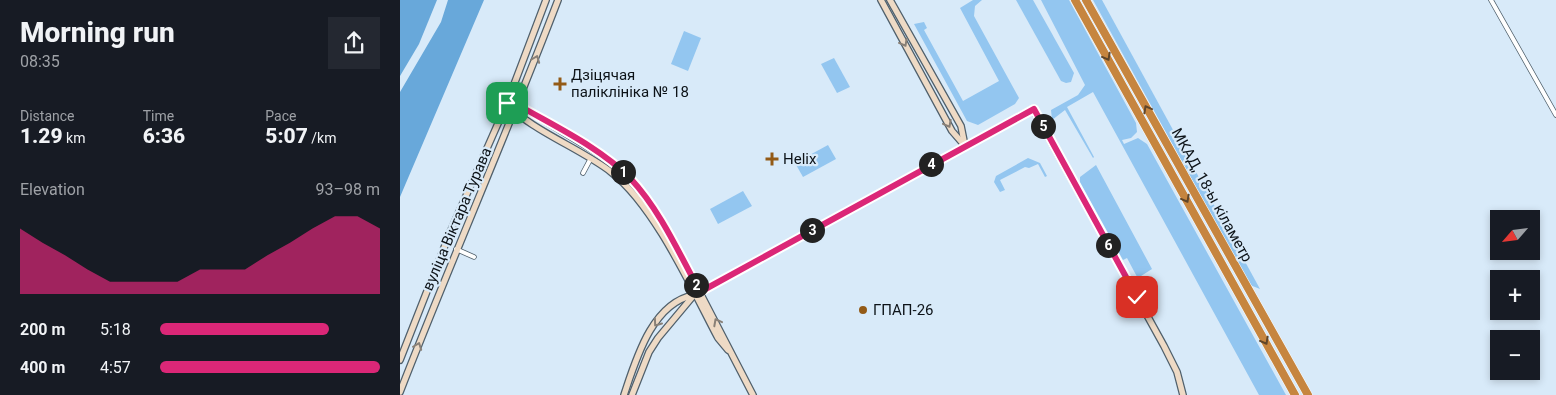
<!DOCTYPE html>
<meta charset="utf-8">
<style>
:root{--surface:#171b24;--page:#242831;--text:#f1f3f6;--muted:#9ea1a6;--accent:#db2777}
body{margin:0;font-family:Roboto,sans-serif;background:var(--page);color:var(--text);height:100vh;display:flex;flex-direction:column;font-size:19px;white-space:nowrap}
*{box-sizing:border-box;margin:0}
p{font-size:16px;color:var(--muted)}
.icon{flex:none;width:28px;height:28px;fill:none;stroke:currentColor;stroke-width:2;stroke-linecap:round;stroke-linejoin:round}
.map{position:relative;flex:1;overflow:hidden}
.drawer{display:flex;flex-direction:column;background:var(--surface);width:400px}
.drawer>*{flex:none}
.needle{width:32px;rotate:242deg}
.buttons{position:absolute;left:1090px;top:210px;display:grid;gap:10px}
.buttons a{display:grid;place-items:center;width:50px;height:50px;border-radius:0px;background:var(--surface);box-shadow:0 2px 8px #0003;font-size:25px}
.pin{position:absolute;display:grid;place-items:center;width:42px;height:42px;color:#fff;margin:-21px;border-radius:10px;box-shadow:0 2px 8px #0006}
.km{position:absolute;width:25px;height:25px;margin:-12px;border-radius:50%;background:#222;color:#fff;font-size:14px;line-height:25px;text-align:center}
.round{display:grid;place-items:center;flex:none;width:52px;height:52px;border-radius:0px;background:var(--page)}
.headline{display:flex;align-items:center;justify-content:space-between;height:85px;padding:0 20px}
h1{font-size:28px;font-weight:800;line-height:38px}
.stats{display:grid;grid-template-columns:repeat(3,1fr);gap:8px;height:85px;padding:5px 20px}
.stats div{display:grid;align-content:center}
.stats b{font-size:21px;font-weight:800}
.stats small{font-size:14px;font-weight:400}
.stats p{font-size:14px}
.chart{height:140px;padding:10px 20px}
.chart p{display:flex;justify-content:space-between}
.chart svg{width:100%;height:90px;margin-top:5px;fill:var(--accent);opacity:.7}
ul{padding:0 20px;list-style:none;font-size:16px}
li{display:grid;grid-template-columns:80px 60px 1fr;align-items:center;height:38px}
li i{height:12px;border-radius:6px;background:var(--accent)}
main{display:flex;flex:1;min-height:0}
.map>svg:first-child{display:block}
</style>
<main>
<section class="drawer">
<div class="headline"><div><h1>Morning run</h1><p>08:35</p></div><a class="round"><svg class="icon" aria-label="share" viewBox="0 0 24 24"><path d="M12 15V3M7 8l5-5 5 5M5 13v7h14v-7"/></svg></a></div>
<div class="stats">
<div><p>Distance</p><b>1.29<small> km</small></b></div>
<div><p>Time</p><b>6:36</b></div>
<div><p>Pace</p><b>5:07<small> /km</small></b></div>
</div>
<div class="chart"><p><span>Elevation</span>93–98 m</p>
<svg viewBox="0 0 160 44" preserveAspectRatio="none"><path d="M0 44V12L10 19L20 25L30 32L40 38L50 38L60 38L70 38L80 32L90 32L100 32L110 25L120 19L130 12L140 6L150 6L160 12V44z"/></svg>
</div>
<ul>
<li><b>200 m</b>5:18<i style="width:77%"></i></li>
<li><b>400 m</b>4:57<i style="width:100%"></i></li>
</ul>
</section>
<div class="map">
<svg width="1156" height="395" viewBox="0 0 1156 395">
<rect width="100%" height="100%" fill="#d8eaf9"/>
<!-- green -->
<g fill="#93c6f0">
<path d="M573 0H582L575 6 574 16 619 98 615 104 578 125 567 121 514 24 524 22 527 28 524 30 563 101 599 81 560 8Z"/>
<path d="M616 0H633L674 73 671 82 666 83 661 81Z"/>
<path d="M641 0H669L736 123 737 132 731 138 722 140 724 144 738 138 747 144 886 395H859L693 92 667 107 694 157 693 158 665 110 652 120 651 110 678 95 685 85Z"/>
<path d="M693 0H702L860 289 850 285Z"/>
<path d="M284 31 301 38 288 71 271 64Z"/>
<path d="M434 58 450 87 437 93 421 64Z"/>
<path d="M428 145 436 159 403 177 395 163Z"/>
<path d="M628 158 640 163 647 176 645 177 638 164 629 168 625 167 600 180 605 190 600 192 594 182 596 176Z"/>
<path d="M696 165 752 269 741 276 746 287 743 288 727 258 723 260 680 182V177Z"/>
<path d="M343 191 352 206 318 224 310 209Z"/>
</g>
<!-- water -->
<g fill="#68a8da">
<path d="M0 0H37L19 44 0 76Z"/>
<path d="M48 0H84L0 197V92L41 22Z"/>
</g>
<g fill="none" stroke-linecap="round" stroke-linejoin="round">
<defs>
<g id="street">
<path d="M1091 0 1156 115"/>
<path d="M183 173 191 158"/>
<path d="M56 249 74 257"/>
</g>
<g id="secondary">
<path d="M481 0 552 131 565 146"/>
<path d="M490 0 561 126 565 146"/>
<path d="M107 103 119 105 203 156 219 168 241 192 262 222 281 256 353 395"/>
<path d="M107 103C128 129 182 149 211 172 255 206 292 289 318 338L328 350"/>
<path d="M0 360 51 230 107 103 146 0"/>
<path d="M0 392C51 261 108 131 158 0"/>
<path d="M224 395C236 359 252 303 294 295L633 109 764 346 777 372 783 395"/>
<path d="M232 395 249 352 258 338 294 295"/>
</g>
<g id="highway">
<path d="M675 0 895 395"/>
<path d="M686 0 908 395"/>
</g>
</defs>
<!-- street casing -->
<use href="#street" stroke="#50606c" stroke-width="5.5"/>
<!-- secondary casing -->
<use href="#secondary" stroke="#50606c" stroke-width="8"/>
<!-- highway casing -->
<use href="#highway" stroke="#fff" stroke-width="9"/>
<!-- street -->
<use href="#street" stroke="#fff" stroke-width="4"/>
<!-- secondary -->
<use href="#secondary" stroke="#eedac5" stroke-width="5.5"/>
<!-- highway -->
<use href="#highway" stroke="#c6853f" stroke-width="8"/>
</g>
<!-- one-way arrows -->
<defs><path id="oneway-chevron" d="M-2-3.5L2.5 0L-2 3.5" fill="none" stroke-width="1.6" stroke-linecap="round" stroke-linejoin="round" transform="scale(1.25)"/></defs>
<g stroke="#898077">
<use href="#oneway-chevron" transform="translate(504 43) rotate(61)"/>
<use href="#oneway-chevron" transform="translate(136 59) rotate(-69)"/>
<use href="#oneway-chevron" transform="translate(548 124) rotate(62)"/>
<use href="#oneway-chevron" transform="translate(317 322) rotate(-118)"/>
<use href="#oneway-chevron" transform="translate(257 323) rotate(126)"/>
<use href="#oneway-chevron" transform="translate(18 346) rotate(-69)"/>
</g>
<g stroke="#60462a">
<use href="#oneway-chevron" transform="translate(707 57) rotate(61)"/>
<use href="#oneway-chevron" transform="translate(747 109) rotate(-119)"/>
<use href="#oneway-chevron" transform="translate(786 199) rotate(61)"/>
<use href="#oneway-chevron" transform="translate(865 341) rotate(61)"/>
</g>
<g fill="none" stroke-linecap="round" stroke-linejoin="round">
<defs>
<path id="route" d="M107 103 118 105C156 127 199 147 230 178 260 210 279 253 300 292L634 109 737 297"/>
</defs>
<!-- route casing -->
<use href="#route" stroke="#fff" stroke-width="10"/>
<!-- route -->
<use href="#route" stroke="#db2777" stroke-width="6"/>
</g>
<!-- markers -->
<g fill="#935a16" stroke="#d8eaf9" stroke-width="2">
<path d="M157.5 76.5h5v5h5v5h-5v5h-5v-5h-5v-5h5z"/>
<path d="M369.5 151.5h5v5h5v5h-5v5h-5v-5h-5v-5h5z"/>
<circle cx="463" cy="310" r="5"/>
</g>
<g text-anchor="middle" stroke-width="4.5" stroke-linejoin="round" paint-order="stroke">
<!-- poi labels -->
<g font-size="15" fill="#0d1318" stroke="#d8eaf9" text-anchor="start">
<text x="171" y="80">Дзіцячая<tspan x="171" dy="17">паліклініка № 18</tspan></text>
<text x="383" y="164">Helix</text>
<text x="473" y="315">ГПАП-26</text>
</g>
<!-- street labels -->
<g font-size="15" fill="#0d1318" stroke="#d8eaf9">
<text transform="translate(812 195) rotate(61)" y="5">МКАД, 18-ы кіламетр</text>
<text transform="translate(57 219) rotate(-67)" y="5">вуліца Віктара Турава</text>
</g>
</g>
</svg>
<div class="buttons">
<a><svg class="needle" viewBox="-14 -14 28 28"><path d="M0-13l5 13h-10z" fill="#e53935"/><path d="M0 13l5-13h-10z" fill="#9ea1a6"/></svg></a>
<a>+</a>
<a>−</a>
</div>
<div class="pin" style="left:107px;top:103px;background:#1e9e55"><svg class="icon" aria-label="arrive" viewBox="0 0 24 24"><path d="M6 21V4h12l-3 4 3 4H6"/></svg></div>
<div class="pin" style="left:737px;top:297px;background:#d93025"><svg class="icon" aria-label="check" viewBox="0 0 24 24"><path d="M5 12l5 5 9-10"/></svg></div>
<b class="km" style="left:223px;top:172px">1</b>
<b class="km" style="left:296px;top:285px">2</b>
<b class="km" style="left:412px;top:230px">3</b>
<b class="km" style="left:531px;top:164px">4</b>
<b class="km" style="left:643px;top:126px">5</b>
<b class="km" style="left:708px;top:245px">6</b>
</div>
</main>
